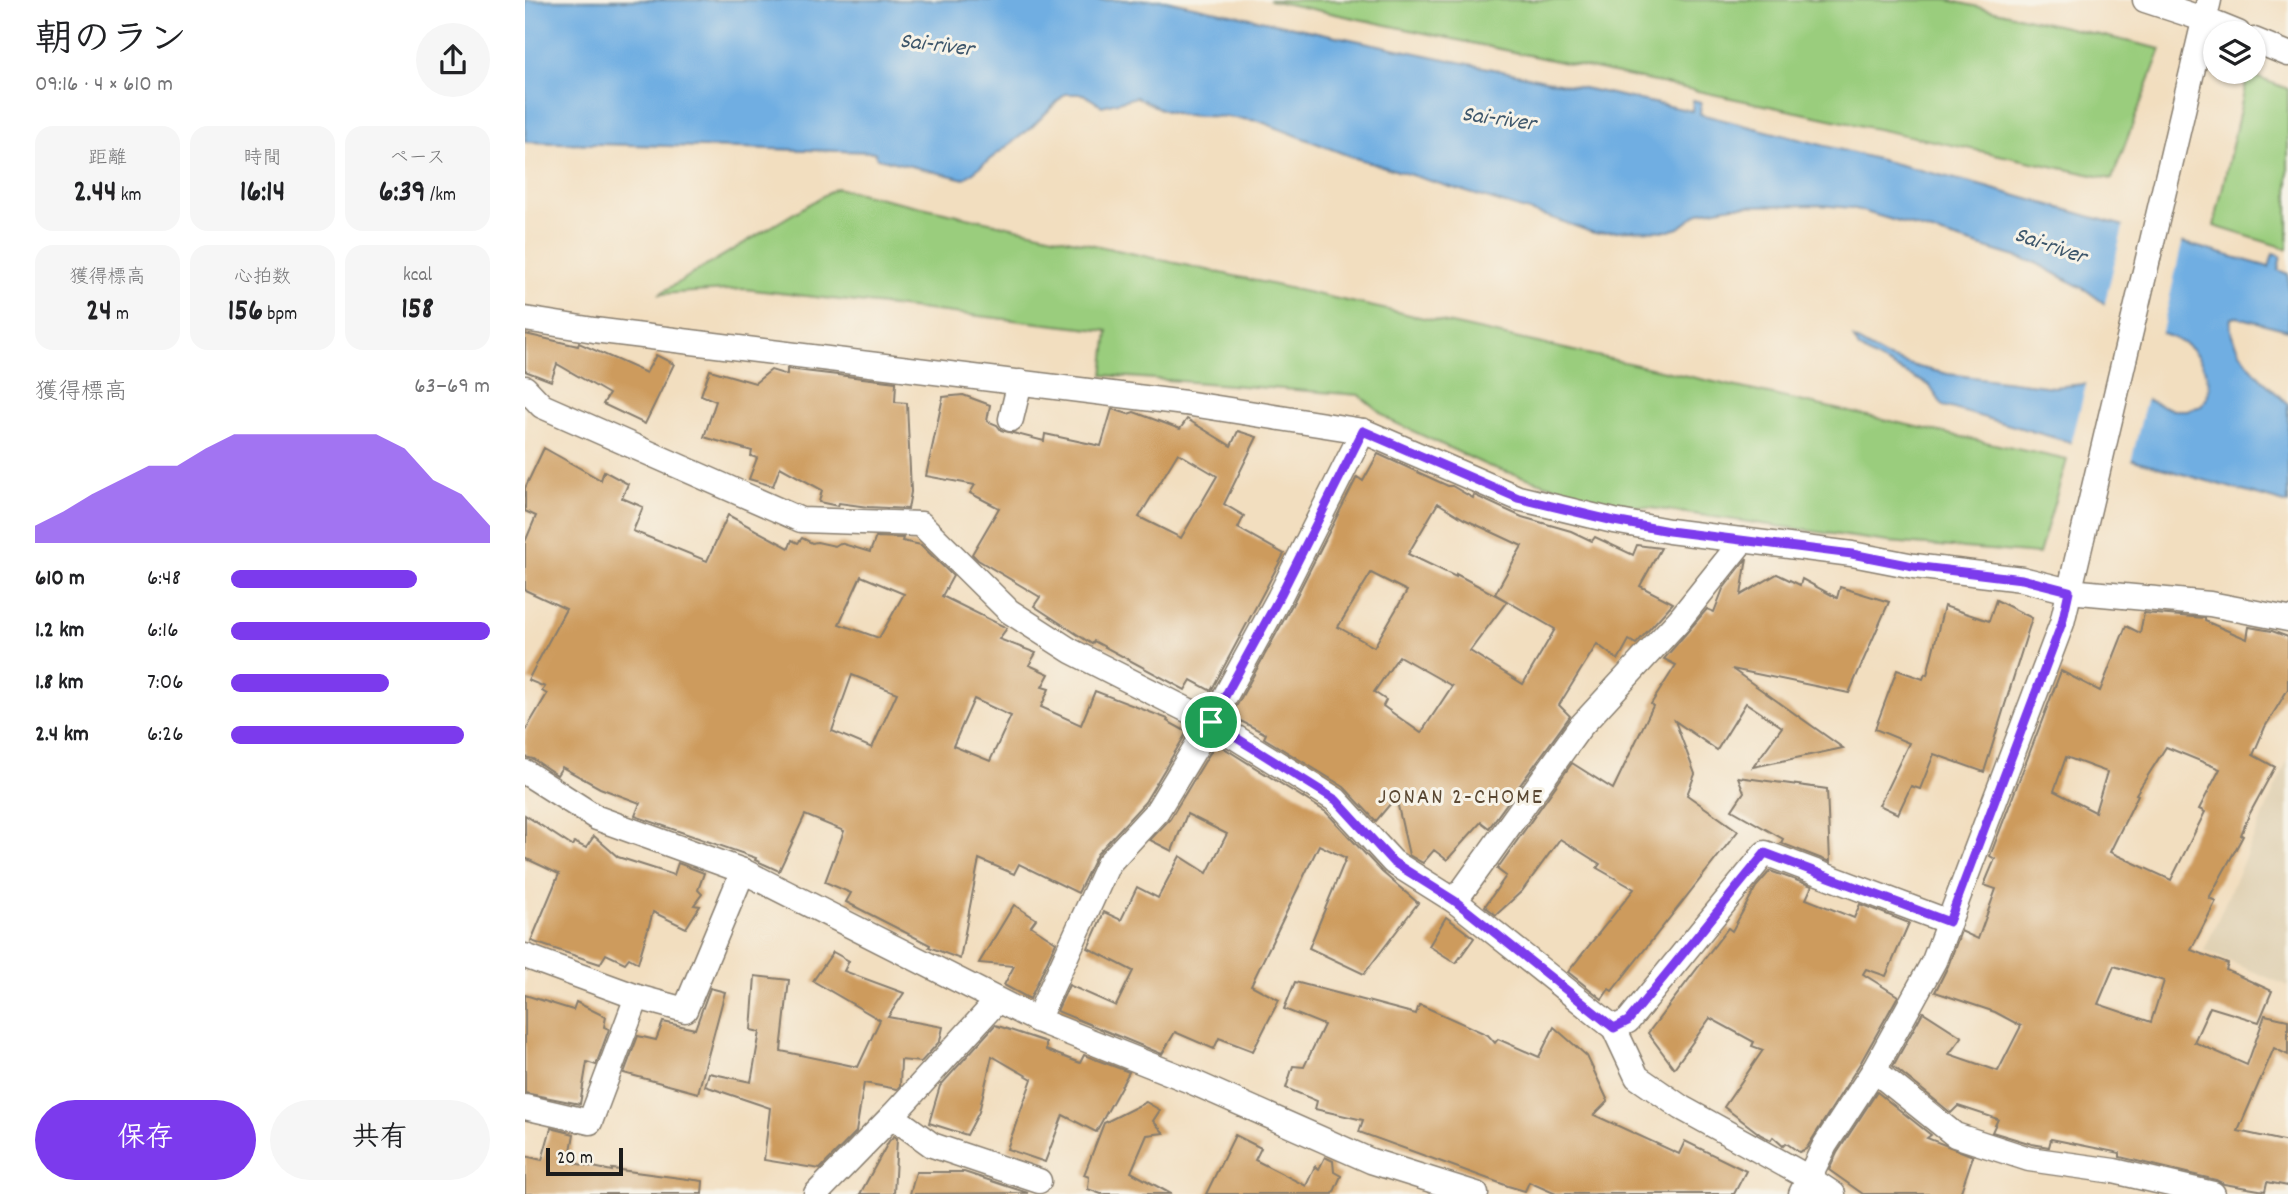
<!DOCTYPE html>
<html lang="ja">
<meta charset="utf-8">
<style>
:root{--surface:#fff;--page:#f6f6f6;--text:#202124;--muted:#757577;--accent:#7c3aed}
body{margin:0;font-family:Dekko,"Klee One",sans-serif;background:var(--page);color:var(--text);height:100vh;display:flex;flex-direction:column;font-size:26px;white-space:nowrap}
*{box-sizing:border-box;margin:0}
p{font-size:23px;color:var(--muted)}
.icon{flex:none;width:38px;height:38px;fill:none;stroke:currentColor;stroke-width:2;stroke-linecap:round;stroke-linejoin:round}
.map{position:relative;flex:1;overflow:hidden}
.details{display:flex;flex-direction:column;background:var(--surface);width:525px}
.details>*{flex:none}
.fabs{position:absolute;left:1678px;top:21px;display:grid;gap:14px}
.fabs a{display:grid;place-items:center;width:63px;height:63px;border-radius:50%;background:var(--surface);box-shadow:0 2px 5px #0004;font-size:35px}
.scale{position:absolute;left:21px;bottom:18px;width:77px;box-sizing:border-box;padding-left:7px;border:4px solid #1c1c1c;border-top:0;font-size:19px;line-height:24px;white-space:nowrap;color:#1c1c1c;-webkit-text-stroke:5px #f7f3e8;paint-order:stroke}
.pin{position:absolute;display:grid;place-items:center;width:60px;height:60px;color:#fff;margin:-30px;border:4px solid #fff;border-radius:50%;box-shadow:0 2px 7px #0007}
.round{display:grid;place-items:center;flex:none;width:74px;height:74px;border-radius:37px;background:var(--page)}
.summary{display:flex;align-items:center;justify-content:space-between;height:119px;padding:0 35px}
h1{font-size:38px;font-weight:700;line-height:52px}
.figures{display:grid;grid-template-columns:repeat(3,1fr);gap:10px;height:119px;padding:7px 35px}
.figures div{display:grid;align-content:center;border-radius:18px;background:var(--page);text-align:center}
.figures b{font-size:30px;font-weight:700}
.figures small{font-size:19px;font-weight:400}
.figures p{font-size:19px}
.chart{height:196px;padding:14px 35px}
.chart p{display:flex;justify-content:space-between}
.chart svg{width:100%;height:126px;margin-top:7px;fill:var(--accent);opacity:.7}
.action{display:flex;gap:14px;margin-top:auto;padding:14px 35px}
.action a{flex:1;height:80px;border-radius:42px;background:var(--accent);color:#fff;font-size:28px;font-weight:700;line-height:80px;text-align:center}
.action a+a{background:var(--page);color:var(--text)}
ul{padding:0 35px;list-style:none;font-size:23px}
li{display:grid;grid-template-columns:112px 84px 1fr;align-items:center;height:52px}
li i{height:18px;border-radius:9px;background:var(--accent)}
main{display:flex;flex:1;min-height:0}
.map>svg:first-child{display:block}
</style>
<main>
<section class="details">
<div class="summary"><div><h1>朝のラン</h1><p>09:16 · 4 × 610 m</p></div><a class="round"><svg class="icon" aria-label="share" viewBox="0 0 24 24"><path d="M12 15V3M7 8l5-5 5 5M5 13v7h14v-7"/></svg></a></div>
<div class="figures">
<div><p>距離</p><b>2.44<small> km</small></b></div>
<div><p>時間</p><b>16:14</b></div>
<div><p>ペース</p><b>6:39<small> /km</small></b></div>
</div>
<div class="figures">
<div><p>獲得標高</p><b>24<small> m</small></b></div>
<div><p>心拍数</p><b>156<small> bpm</small></b></div>
<div><p>kcal</p><b>158</b></div>
</div>
<div class="chart"><p><span>獲得標高</span>63–69 m</p>
<svg viewBox="0 0 160 44" preserveAspectRatio="none"><path d="M0 44V38L10 33L20 27L30 22L40 17L50 17L60 11L70 6L80 6L90 6L100 6L110 6L120 6L130 11L140 22L150 27L160 38V44z"/></svg>
</div>
<ul>
<li><b>610 m</b>6:48<i style="width:72%"></i></li>
<li><b>1.2 km</b>6:16<i style="width:100%"></i></li>
<li><b>1.8 km</b>7:06<i style="width:61%"></i></li>
<li><b>2.4 km</b>6:26<i style="width:90%"></i></li>
</ul>
<div class="action"><a>保存</a><a>共有</a></div>
</section>
<div class="map">
<svg width="1763" height="1194" viewBox="0 0 1763 1194">
<rect width="100%" height="100%" fill="#f7f3e8"/>
<filter id="ink" filterUnits="userSpaceOnUse"><feTurbulence type="fractalNoise" baseFrequency=".0143" numOctaves="2"/><feDisplacementMap in="SourceGraphic" scale="14" xChannelSelector="R" yChannelSelector="G"/><feConvolveMatrix kernelMatrix="1 2 1 2 8 2 1 2 1" color-interpolation-filters="sRGB"/></filter>
<filter id="wash" filterUnits="userSpaceOnUse"><feTurbulence type="fractalNoise" baseFrequency=".00686" numOctaves="4" result="noise"/><feDisplacementMap in="SourceGraphic" scale="28" xChannelSelector="R" yChannelSelector="G"/><feGaussianBlur stdDeviation="1.57" result="paint"/><feColorMatrix in="noise" values="0 0 0 0 0 0 0 0 0 0 0 0 0 0 0 0 0 1.4 0 .05"/><feComposite in="paint" operator="in"/></filter>
<g filter="url(#wash)">
<rect width="100%" height="100%" fill="#f2debf"/>
<!-- built -->
<path fill="#e0d1b4" d="M1763 759V986L1679 951Z"/>
<!-- green -->
<g fill="#9acd7d" stroke="#5b744c" stroke-width="2">
<path d="M744 0H1423L1636 49 1587 179Z"/>
<path d="M1723 74 1763 89V249L1689 226Z"/>
<path d="M311 188 1542 460 1514 554 1363 542 1077 501 963 466 866 421 834 395 578 375 583 331 220 289 134 294Z"/>
</g>
<!-- water -->
<path fill="#6faee2" stroke="#46657f" stroke-width="2" d="M0 0H640L1167 111 1168 100 1176 102 1175 114 1454 185 1744 267 1748 254 1756 256 1753 270 1763 274V330L1712 317 1706 318C1700 348 1743 386 1763 404V504L1418 406 1404 385 1346 356 1334 348 1329 339 1361 357 1393 367 1423 374 1528 387 1560 384 1620 399 1648 410H1662L1676 406C1694 387 1677 357 1660 344L1580 304 1561 290 1511 263 1327 208 1294 205 1208 206 1175 212 1154 228 1144 231 1105 230 1069 233 1030 219 827 157 734 121 701 117 657 115 638 110 611 97 577 106 558 94H540L506 128 439 179 352 158 350 152 0 142Z"/>
<!-- pier -->
<g fill="#f2debf">
<path d="M1599 223 1658 239 1636 336 1579 307Z"/>
<path d="M1562 381 1622 396 1606 462 1546 445Z"/>
</g>
<g id="blocks">
<!-- building -->
<g fill="#cd9b5d" fill-rule="evenodd">
<path d="M0 334 53 346 54 343 121 373 131 355 149 364 120 424 78 404 84 394 32 364 26 381 0 371Z"/>
<path d="M262 369 371 382 370 402 382 403 386 492 383 509 343 507 314 503 313 506 294 502 297 490 255 467 248 486 224 479 232 458 226 456 227 451 179 437 191 401 176 395 185 370 230 383 246 370 262 375Z"/>
<path d="M438 395 465 405 462 421 472 425 476 430 519 441 520 434 576 446 587 409 603 414 609 412 655 429 662 419 706 446 713 431 732 437 699 504 719 516 713 528 759 554 686 691 666 680 660 690 569 641 567 644 509 606 515 597 453 560 447 554 474 508 445 493 450 485 401 476 418 397ZM653 453 692 476 656 538 614 517Z"/>
<path d="M19 448 76 480 79 471 103 484 97 498 118 507 108 531 182 561 203 515 264 548 267 540 273 543 277 538 287 543 292 542 310 546 315 543 345 552 351 537 378 538 377 541 396 545 428 576 417 596 482 628 474 639 511 653 504 665 524 674 517 687 524 689 516 707 556 725 570 691 643 719 642 721 662 732 620 802 572 854 553 893 494 864 489 874 454 859 435 959 404 947 405 945 321 902 326 893 300 882 319 831 280 815 254 871 230 860 231 858 110 816 115 803 75 788 37 767 32 775 8 759 0 757V731L22 694 17 691 20 687 3 680 41 609 0 590V542L11 516 0 511V488ZM336 576 379 594 354 638 314 624ZM327 675 372 693 347 748 307 731ZM449 699 486 716 465 761 428 746Z"/>
<path d="M853 454 923 486H927L948 498 949 495 997 517 1046 531 1067 541 1070 537 1108 555 1112 545 1136 548 1115 586 1148 603 1111 644 1104 640 1093 660 1072 644 1034 705 1045 716 964 828 956 822 922 860 909 850 898 863 884 855 871 797 851 821 819 787 739 738 741 734 706 716 767 605 832 477 838 481ZM913 503 939 519 997 546 970 594 1030 629 998 684 945 651 982 601 931 574V577L883 554ZM846 573 882 591 849 647 813 627ZM874 656 927 686 896 733 858 706 861 700 849 692Z"/>
<path d="M1222 558 1216 595 1252 574 1275 585 1277 579 1312 598 1315 587 1364 602 1324 693 1207 669 1318 748 1228 767 1257 727 1221 703 1192 750 1150 721 1170 774 1162 795 1213 831 1087 991 1084 989 1077 999 1043 972 1109 889 1072 868 1075 864 1035 839 997 891 971 915 960 906 981 876 972 869 1047 763 1088 789 1128 706 1126 704 1151 665 1139 659 1182 609 1189 612 1198 589Z"/>
<path d="M1471 600 1507 618 1459 772 1409 754 1395 789 1386 786 1373 814 1354 805 1384 743 1350 729 1372 670 1398 679 1400 674 1402 675 1419 606 1464 621Z"/>
<path d="M1619 613 1680 618V621L1722 639 1724 627 1747 631 1763 637V689L1740 727 1728 755 1750 767 1724 815 1716 835 1718 836 1684 898 1691 901 1666 950 1703 964 1701 970 1747 991 1734 1022 1685 1007 1669 1042 1722 1065 1740 1015 1763 1020V1055L1749 1048 1713 1131 1763 1142V1186L1742 1182 1740 1191 1699 1184 1691 1180 1595 1157V1153L1526 1139 1524 1147 1507 1144 1467 1132 1473 1119 1433 1106 1426 1113 1368 1066 1398 1012 1437 1037 1424 1054 1473 1071 1496 1026 1470 1012 1410 992 1423 966 1436 931 1453 939 1471 889 1459 885 1470 859 1465 856 1536 671 1575 691 1601 626 1615 633ZM1641 747 1695 769 1674 809 1680 812 1646 880 1585 852 1613 795 1611 794ZM1541 757 1582 772 1570 812 1529 791ZM1589 966 1639 981 1626 1022 1573 1004Z"/>
<path d="M691 743 801 812 857 872 893 903 839 974 784 948 821 858 794 845 726 985 754 1000 728 1051 694 1038 689 1049 650 1032 637 1054 532 1011 544 985 591 1006 608 971 563 948 579 912 596 920 612 887 633 898 655 856 682 873 702 834 662 814 647 851 625 840 645 819Z"/>
<path d="M1213 777 1302 789 1305 862 1256 843 1258 839 1207 810 1219 792Z"/>
<path d="M0 815 47 846 49 842 61 848 69 836 93 857 149 875 153 863 179 873 173 890 177 894 169 905 175 906 161 928 128 912 113 963 104 958 100 963 81 954 75 964 6 941 34 874 0 858Z"/>
<path d="M1245 871 1287 886 1281 899 1329 918 1335 904 1384 923 1361 976 1341 969 1338 974 1373 996 1336 1062 1281 1149 1274 1152 1261 1143 1258 1146 1248 1137 1246 1140 1236 1135 1199 1107 1238 1050 1227 1046 1229 1042 1185 1018 1149 1068 1123 1033 1203 928 1207 931 1231 887Z"/>
<path d="M489 905 511 919 506 926 531 942 505 999 479 985 489 966 454 963Z"/>
<path d="M921 917 949 938 931 963 904 946Z"/>
<path d="M308 952 324 961 319 971 379 993 363 1017 418 1027 415 1041 396 1062 376 1060 375 1086 372 1089 339 1083 331 1132 295 1169 239 1160 245 1108 180 1086 184 1073 226 1082 235 1032 226 1030 230 976 264 980 256 1051 333 1067 355 1020 288 981Z"/>
<path d="M770 982 891 1014 894 1005 898 1006 963 1035 970 1043 973 1039 1014 1057 1029 1027 1062 1056 1083 1101 1069 1115 1154 1154 1160 1141 1221 1171 1209 1194H1031L1004 1182 1000 1191 983 1186 834 1132 838 1120 790 1109 792 1101 761 1088 768 1066 779 1067 799 1025 759 1009Z"/>
<path d="M185 988 200 992 173 1093 99 1073 113 1036 131 1040 138 1022 170 1029Z"/>
<path d="M0 995 48 1010 51 1002 81 1017 79 1027 84 1029 71 1065 62 1062 55 1104 0 1093Z"/>
<path d="M470 1025 521 1042V1050L555 1063 559 1055 604 1072 571 1132 538 1115 520 1162 482 1149 507 1079 467 1056 454 1112 442 1135 404 1123 415 1086Z"/>
<path d="M1352 1092 1406 1135 1402 1138 1448 1156 1435 1194H1338L1304 1170 1312 1153Z"/>
<path d="M621 1102 635 1110 628 1121 639 1133 622 1135 606 1172 646 1194H576L563 1189 564 1177 559 1175 579 1123Z"/>
<path d="M26 1128 49 1134 44 1162 87 1171V1169L178 1181 177 1194H0V1156L17 1160Z"/>
<path d="M710 1135 736 1148 730 1160 781 1186 790 1166 794 1169 800 1157 808 1161 809 1172 816 1176 808 1194H681Z"/>
<path d="M369 1136 372 1138 369 1194H335L364 1141Z"/>
<path d="M391 1172H439L503 1193 385 1194Z"/>
</g>
</g>
</g>
<g filter="url(#ink)">
<use href="#blocks" fill-opacity="0" stroke="#877d6e" stroke-width="2"/>
<g fill="none" stroke-linecap="round" stroke-linejoin="round">
<defs>
<g id="minor">
<path d="M1620 0 1681 20 1713 33"/>
<path d="M1729 40 1763 54"/>
<path d="M0 319 69 330 660 403 838 431 993 498 1089 521 1144 531 1327 554 1389 566 1497 579 1544 591 1685 604 1763 619"/>
<path d="M0 388 17 406 276 520 396 524 484 611 546 651 686 722 811 800 868 862 930 901 1089 1028 1112 1077 1157 1108 1284 1178 1308 1194"/>
<path d="M486 419 495 382"/>
<path d="M0 772 72 818 218 871 512 1020 663 1080 846 1161 951 1194"/>
<path d="M930 901 1055 727 1155 619 1218 540"/>
<path d="M0 956 112 997 160 1010 218 871"/>
<path d="M512 1020 583 864 632 811 686 722 754 598 838 431"/>
<path d="M1089 1028 1103 1021 1240 853 1424 922"/>
<path d="M1349 1070 1430 1135 1504 1159 1589 1171 1688 1194"/>
<path d="M0 1107 65 1122 112 997"/>
<path d="M367 1116 407 1145 514 1181"/>
<path d="M291 1194 367 1116 472 1001"/>
<path d="M1276 1194 1300 1145 1349 1070 1409 961 1537 623 1684 0"/>
</g>
</defs>
<!-- minor casing -->
<use href="#minor" stroke="#877d6e" stroke-width="27"/>
<!-- minor -->
<use href="#minor" stroke="#fff" stroke-width="24"/>
</g>
</g>
<g fill="none" stroke-linecap="round" stroke-linejoin="round" filter="url(#ink)">
<defs>
<path id="route" d="M838 431 993 498 1089 521 1144 531 1327 554 1388 566 1497 579 1544 591 1537 623 1424 922 1240 853 1103 1021 1089 1028 930 901 868 862 811 800 686 722 754 598Z"/>
</defs>
<!-- route casing -->
<use href="#route" stroke="#fff" stroke-width="14"/>
<!-- route -->
<use href="#route" stroke="#7c3aed" stroke-width="9"/>
</g>
<g text-anchor="middle" stroke-width="6" stroke-linejoin="round" paint-order="stroke">
<!-- water labels -->
<g font-size="23" font-style="italic" fill="#3d566b" stroke="#f7f3e8">
<text transform="translate(412 43) rotate(7)" y="8">Sai-river</text>
<text transform="translate(974 117) rotate(8)" y="8">Sai-river</text>
<text transform="translate(1526 244) rotate(19)" y="8">Sai-river</text>
</g>
<!-- neighbourhood labels -->
<g font-size="23" letter-spacing="2" fill="#5a4833" stroke="#f7f3e8">
<text x="936" y="803">JONAN 2-CHOME</text>
</g>
</g>
</svg>
<div class="fabs">
<a><svg class="icon" aria-label="layers" viewBox="0 0 24 24"><path d="M12 4l9 5-9 5-9-5zM3 14l9 5 9-5"/></svg></a>
</div>
<div class="scale">20 m</div>
<div class="pin" style="left:686px;top:722px;background:#1e9e55"><svg class="icon" aria-label="arrive" viewBox="0 0 24 24"><path d="M6 21V4h12l-3 4 3 4H6"/></svg></div>
</div>
</main>
